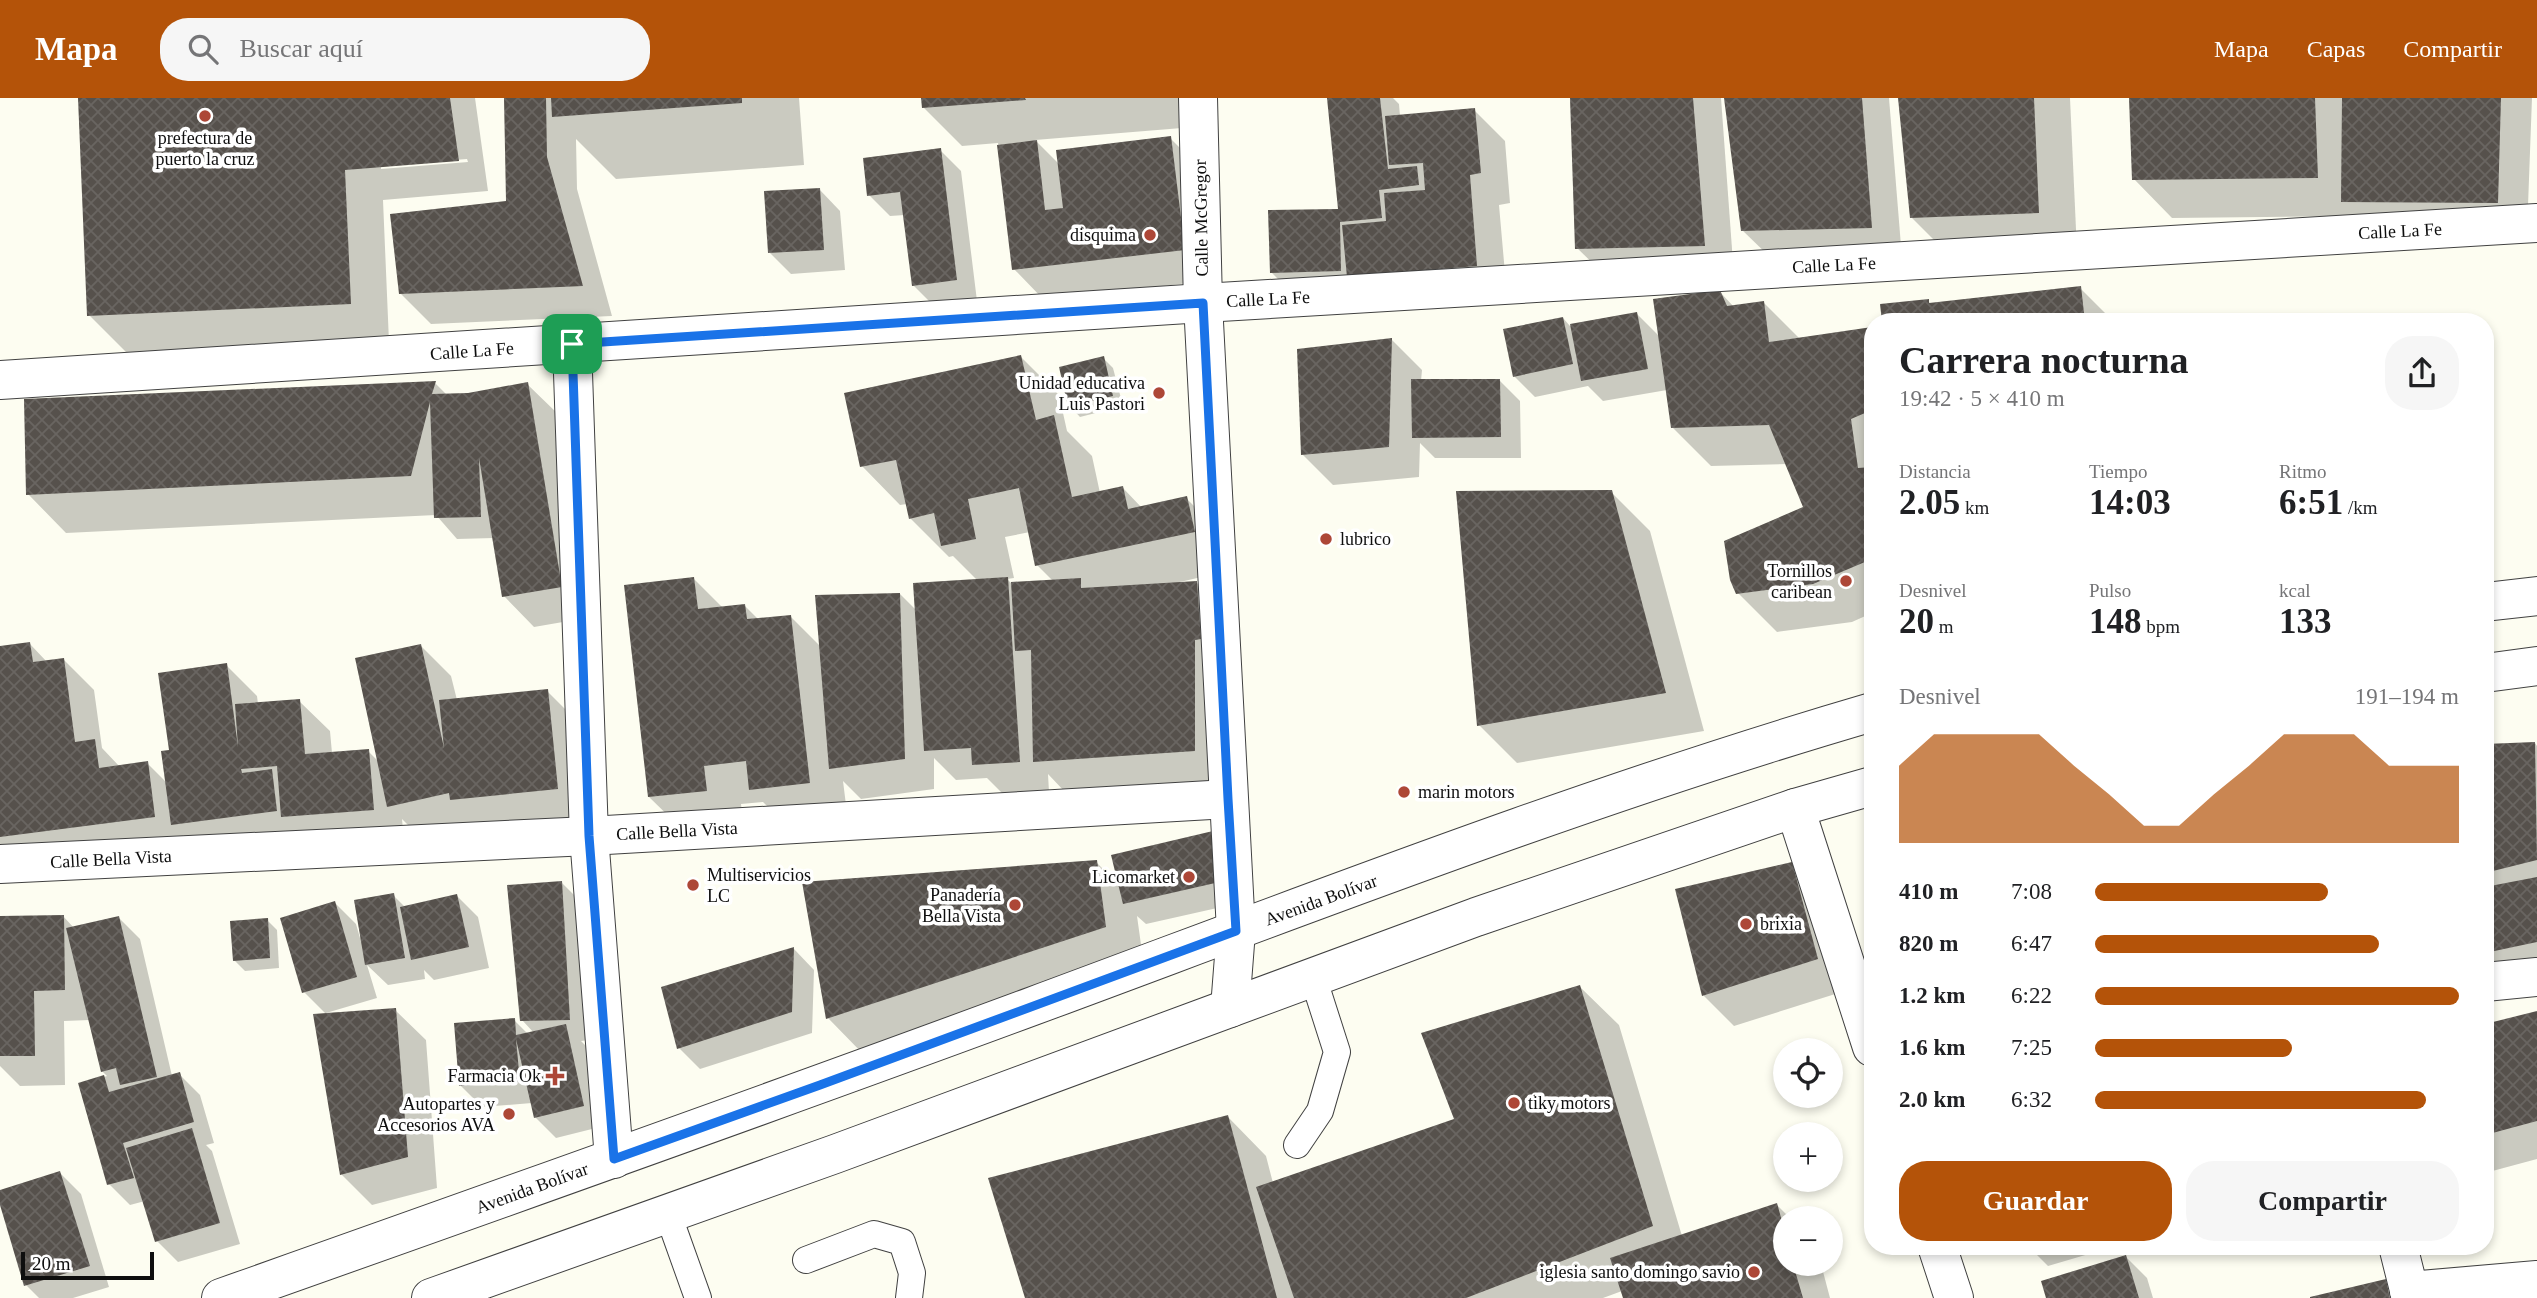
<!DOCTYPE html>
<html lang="es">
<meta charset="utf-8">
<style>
:root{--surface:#fff;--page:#f6f6f6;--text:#202124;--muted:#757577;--accent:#b45309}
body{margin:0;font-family:"Times New Roman",serif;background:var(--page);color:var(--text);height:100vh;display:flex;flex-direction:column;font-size:26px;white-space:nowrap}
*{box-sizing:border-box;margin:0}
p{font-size:23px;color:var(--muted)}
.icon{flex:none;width:38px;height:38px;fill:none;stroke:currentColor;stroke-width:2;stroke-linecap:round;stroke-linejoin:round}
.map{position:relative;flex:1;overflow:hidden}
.side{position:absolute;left:1864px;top:215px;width:630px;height:942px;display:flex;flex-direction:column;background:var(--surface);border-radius:28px;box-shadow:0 4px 10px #0003}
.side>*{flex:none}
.tools{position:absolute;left:1773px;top:940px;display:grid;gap:14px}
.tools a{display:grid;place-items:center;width:70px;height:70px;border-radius:50%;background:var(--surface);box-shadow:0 4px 10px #0003;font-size:35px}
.scale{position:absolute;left:21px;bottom:18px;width:133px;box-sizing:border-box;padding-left:7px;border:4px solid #0e0e0e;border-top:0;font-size:19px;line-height:24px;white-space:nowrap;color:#0e0e0e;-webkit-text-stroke:5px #fff;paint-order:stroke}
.pin{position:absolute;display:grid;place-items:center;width:60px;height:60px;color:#fff;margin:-30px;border-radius:14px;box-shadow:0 4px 10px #0006}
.round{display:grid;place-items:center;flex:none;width:74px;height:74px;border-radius:28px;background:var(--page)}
.summary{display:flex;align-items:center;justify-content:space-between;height:119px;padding:0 35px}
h1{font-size:38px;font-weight:700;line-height:52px}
.metrics{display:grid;grid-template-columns:repeat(3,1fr);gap:10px;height:119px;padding:7px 35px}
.metrics div{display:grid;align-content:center}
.metrics b{font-size:35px;font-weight:700}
.metrics small{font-size:19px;font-weight:400}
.metrics p{font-size:19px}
.chart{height:196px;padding:14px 35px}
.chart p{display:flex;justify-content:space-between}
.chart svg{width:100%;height:126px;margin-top:7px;fill:var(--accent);opacity:.7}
.primary-button{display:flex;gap:14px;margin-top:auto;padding:14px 35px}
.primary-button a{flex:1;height:80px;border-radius:28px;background:var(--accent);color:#fff;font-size:28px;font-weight:700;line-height:80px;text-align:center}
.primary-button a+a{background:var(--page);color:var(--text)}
ul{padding:0 35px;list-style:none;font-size:23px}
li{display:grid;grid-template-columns:112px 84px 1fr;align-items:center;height:52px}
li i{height:18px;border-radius:9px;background:var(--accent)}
header{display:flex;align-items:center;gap:42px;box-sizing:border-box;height:98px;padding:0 35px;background:var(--accent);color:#fff}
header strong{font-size:33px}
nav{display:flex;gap:38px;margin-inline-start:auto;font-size:24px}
.search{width:490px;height:63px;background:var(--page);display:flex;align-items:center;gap:18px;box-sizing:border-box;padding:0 24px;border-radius:28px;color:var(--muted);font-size:26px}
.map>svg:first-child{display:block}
</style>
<header>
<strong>Mapa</strong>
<div class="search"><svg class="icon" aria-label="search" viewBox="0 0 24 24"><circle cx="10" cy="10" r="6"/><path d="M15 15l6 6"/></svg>Buscar aquí</div>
<nav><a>Mapa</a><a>Capas</a><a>Compartir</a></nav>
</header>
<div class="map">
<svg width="2537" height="1200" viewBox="0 0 2537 1200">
<defs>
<pattern id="building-cross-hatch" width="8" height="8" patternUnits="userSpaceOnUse" patternTransform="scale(1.75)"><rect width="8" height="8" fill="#56514c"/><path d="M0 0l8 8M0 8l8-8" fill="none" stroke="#696561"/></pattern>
</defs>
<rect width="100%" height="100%" fill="#fdfdf1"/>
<!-- shadow -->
<g fill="#0003" fill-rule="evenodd">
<path d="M79 0H475L488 93 383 102 389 244 127 255 89 217ZM467 61 468 64 381 71V68Z"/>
<path d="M505 0H799L804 67 616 81 576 41 577 91 612 218 431 226 401 196 508 105Z"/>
<path d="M923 0H1179L1182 30 1035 42 1059 66 1170 40 1201 71 1214 182 1044 202 1014 171 998 45 962 48 924 10Z"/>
<path d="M1328 0H1393L1399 6 1400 18 1474 12 1505 43 1510 105 1499 107 1507 198 1292 195 1271 174 1340 112Z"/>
<path d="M1571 0H1721L1734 178 1608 180 1577 150Z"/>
<path d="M1726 0H1889L1902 160 1773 162 1742 132Z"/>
<path d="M1900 0H2070L2077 153 1950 158 1911 119Z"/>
<path d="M2131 0H2532L2527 135 2357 118 2172 120 2134 81Z"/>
<path d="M940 52 961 73 977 203 934 208 913 187 905 117 890 118 869 97Z"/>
<path d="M819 91 840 113 845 172 791 176 770 155Z"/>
<path d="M2080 190 2111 221V224H1884L1928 203 1931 206Z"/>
<path d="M1720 194 1734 209 1764 205 1800 241 1872 230V515L1852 524 1777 534 1738 495 1806 409 1787 366 1711 368 1672 329 1667 292 1603 303 1588 288 1535 299 1514 278 1563 220 1570 228 1637 216 1660 239Z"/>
<path d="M1391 241 1422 272 1421 283 1499 282 1520 303 1521 360H1435L1420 345 1419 379 1333 387 1303 357Z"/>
<path d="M1021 259 1059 297 1067 333 1092 358 1100 395 1123 390 1142 410 1186 400 1225 439 1232 472 1180 484V486L1197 485 1227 515 1225 683 1065 694 1048 676 1049 694 1004 697 987 680 956 682 934 660V691L861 701 843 683 848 723 789 730 763 704 741 706 744 731 688 737 649 699 694 481 723 510 745 508 759 522 790 518 821 549 900 496 917 513 978 483 953 458 949 459 910 420 907 406 900 407 862 368ZM1030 434 1037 467 1053 483 1012 486 1007 481 1014 480 1005 439Z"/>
<path d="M1103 260 1113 270 1123 308 1080 319 1070 308Z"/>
<path d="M435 285 447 297 470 296 527 286 558 316 592 519 534 529 504 498 494 440 457 441 436 417 66 435 28 396Z"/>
<path d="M1611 394 1650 433 1704 633 1517 665 1479 627Z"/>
<path d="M30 546 47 564 64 562 94 592 102 650 120 669 147 665 167 685 171 654 226 567 257 598 258 606 299 603 330 633 332 655 368 653 379 664 421 548 451 578 457 602 547 593 578 624 588 721 420 739 402 721 404 742 203 757 183 737 185 749 24 770 0 746V550Z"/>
<path d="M2535 645 2537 648V880L2485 891V648Z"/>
<path d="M1212 735 1244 804 1146 826 1137 818 1144 868 866 959 828 920 1096 764 1120 788Z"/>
<path d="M1792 766 1822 796 1848 892 1734 928 1704 898 1677 792Z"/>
<path d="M562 785 583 806 590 942 581 943 587 949 604 1028 556 1040 535 1019 532 1005 482 1009 461 988 514 922 528 936 534 935 522 922Z"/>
<path d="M393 797 405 809 457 798 478 819 489 870 434 882 424 872 425 881 388 887 367 867 377 900 326 915 395 912 426 942 437 1090 372 1107 342 1077 315 917 326 916 304 894 335 805 356 826 360 840Z"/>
<path d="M63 818 74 830 119 820 140 841 172 978 179 976 200 997 214 1045 206 1047 212 1053 240 1146 178 1164 157 1143 145 1103 130 1107 109 1086 80 986 107 978 102 973 90 922 64 923 65 987 20 988 0 968V820Z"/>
<path d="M267 822 277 832 279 870 245 873 234 862Z"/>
<path d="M794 851 814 872 812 935 700 971 679 950Z"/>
<path d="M1580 889 1619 927 1682 1138 1777 1107 1790 1120H1785V1166H1821L1830 1200H1625L1622 1193 1603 1200H1027L1228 1019 1266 1058 1273 1085 1456 1022Z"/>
<path d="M2537 914V1061L2485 1075V928Z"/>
<path d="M60 1075 81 1096 109 1189 73 1200H39L26 1187 0 1101V1094Z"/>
<path d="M2028 1148H2116L2048 1168Z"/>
<path d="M2126 1159 2147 1180 2153 1200H2048Z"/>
</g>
<!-- building -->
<g fill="url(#building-cross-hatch)">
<path d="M78 0H450L459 63 345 72 351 206 87 218Z"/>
<path d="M504 0H546L547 59 583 188 399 196 390 116 506 103Z"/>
<path d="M551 0H742V5L552 19Z"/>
<path d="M921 0H1025L1026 2 922 10Z"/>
<path d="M1327 0H1380L1388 71 1417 68 1419 87 1379 92 1382 120 1340 124 1341 173 1270 175 1268 112 1338 111Z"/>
<path d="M1570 0H1693L1705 148 1575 151Z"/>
<path d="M1724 0H1862L1872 130 1741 133Z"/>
<path d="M1898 0H2034L2039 115 1910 120Z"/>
<path d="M2129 0H2315L2318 80 2132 82Z"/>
<path d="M2342 0H2501L2498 105 2341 104Z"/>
<path d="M1475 10 1481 75 1470 77 1477 168 1347 179 1342 127 1386 123 1384 95 1425 92 1423 65 1389 67 1385 18Z"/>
<path d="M1171 38 1185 152 1012 172 997 47 1037 42 1045 112 1063 110 1056 52Z"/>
<path d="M941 50 957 182 912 188 900 94 867 98 863 60Z"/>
<path d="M820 90 824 152 768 155 764 93Z"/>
<path d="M2081 188 2085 224H1882L1880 206 1929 201V205Z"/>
<path d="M1720 192 1727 208 1764 203 1769 244 1872 229V312L1851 321 1858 370 1872 369V461L1813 486 1736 496 1730 482 1724 443 1803 409 1769 327 1671 330 1653 201Z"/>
<path d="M1637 214 1648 271 1581 283 1570 226Z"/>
<path d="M1563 219 1573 266 1513 279 1503 231Z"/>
<path d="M1392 240 1389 349 1301 357 1297 251Z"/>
<path d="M1021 257 1036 322 1054 317 1072 399 1123 388 1128 411 1187 398 1195 434 1035 468 1019 390 968 401 976 441 941 448 934 415 909 421 896 362 860 369 844 295Z"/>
<path d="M1104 258 1113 298 1068 309 1059 269Z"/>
<path d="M1411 281H1500L1501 339 1412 340Z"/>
<path d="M436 283 432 296 468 295 528 284 562 489 502 499 479 360 481 419 434 420 430 304 411 378 26 397 24 301Z"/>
<path d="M1612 392 1666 595 1477 628 1456 393Z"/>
<path d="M694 479 698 511 745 506 747 521 791 517 810 685 749 692 746 663 704 668 707 693 648 699 624 487Z"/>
<path d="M1008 479 1020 664 972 667 971 650 924 653 913 485Z"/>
<path d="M1081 480V490L1197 483 1201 541 1195 542V653L1033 664 1031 552 1015 553 1011 484Z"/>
<path d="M900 495 905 661 829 671 815 497Z"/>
<path d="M30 544 33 564 64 560 75 644 95 641 99 670 148 663 155 719 0 739V548Z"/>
<path d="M421 546 444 650 439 602 548 591 558 691 450 702 449 695 387 709 355 560Z"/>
<path d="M227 565 238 649 235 606 300 601 305 656 369 651 374 712 281 719 277 668 241 671 242 675 272 671 277 713 171 727 161 653 169 652 158 575Z"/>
<path d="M2535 644 2537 762 2485 775V646Z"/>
<path d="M1213 733 1224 783 1123 806 1111 757Z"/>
<path d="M1097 762 1106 829 826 921 802 784Z"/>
<path d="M1792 764 1818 861 1702 898 1675 791Z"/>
<path d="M2537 779V844L2485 855V789Z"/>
<path d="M562 783 570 922 520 923 507 787Z"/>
<path d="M394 795 405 860 365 867 354 802Z"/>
<path d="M457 796 469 849 411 862 400 809Z"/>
<path d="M335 803 357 879 302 895 280 820Z"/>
<path d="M64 817 65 892 34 893 35 958H0V818Z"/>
<path d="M119 818 157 979 120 987 116 970 101 974 66 830Z"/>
<path d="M268 820 270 860 233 863 230 823Z"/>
<path d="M794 849 792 914 677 951 661 889Z"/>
<path d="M1580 887 1653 1128 1466 1200H1294L1256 1089 1454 1021 1421 935Z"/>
<path d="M396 910 408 1059 340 1077 313 916Z"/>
<path d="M2537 913V1023L2485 1037V926Z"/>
<path d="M515 920 516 937 566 926 584 1008 534 1020 516 941 520 984 459 988 454 925Z"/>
<path d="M180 974 194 1024 123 1045 134 1080 107 1087 78 985 104 977 109 994Z"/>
<path d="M1228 1017 1277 1200H1025L988 1080Z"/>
<path d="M192 1030 220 1125 155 1144 126 1050Z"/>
<path d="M60 1073 90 1168 24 1188 0 1107V1092Z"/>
<path d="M1777 1105 1785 1134V1166H1793L1803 1200H1623L1610 1160Z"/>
<path d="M2126 1157 2139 1200H2046L2041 1183Z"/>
<path d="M2386 1181 2390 1200H2310V1199Z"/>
</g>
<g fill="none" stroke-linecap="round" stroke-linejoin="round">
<defs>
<g id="service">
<path d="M1297 1047 1320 1013 1337 954 1313 879"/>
<path d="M668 1116 698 1200"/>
<path d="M806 1162 874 1136 902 1144 912 1175 909 1200"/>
</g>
<g id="minor">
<path d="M1198 0 1203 205 1236 833 1230 910"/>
<path d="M572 246 589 738 614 1061"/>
<path d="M0 282 1203 205 2537 125"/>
<path d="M1795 710 1872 949"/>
<path d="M0 766 589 738 1228 701"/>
<path d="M2485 884 2537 879"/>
<path d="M1937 1148 1954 1200"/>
<path d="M2398 1148 2411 1200"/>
<path d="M2409 1193 2537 1182"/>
</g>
<g id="tertiary">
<path d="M2485 504 2537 498"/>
<path d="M2485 575 2537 568"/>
<path d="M221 1200C492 1104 763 1008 1033 908 1311 805 1588 697 1872 614"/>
<path d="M431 1200 835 1056 1476 819 1795 710 1872 688"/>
</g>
</defs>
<!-- service casing -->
<use href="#service" stroke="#414141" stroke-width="28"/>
<!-- minor casing -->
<use href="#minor" stroke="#414141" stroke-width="40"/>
<!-- tertiary casing -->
<use href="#tertiary" stroke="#414141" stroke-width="40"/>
<!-- service -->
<use href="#service" stroke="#fff" stroke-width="26"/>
<!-- minor -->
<use href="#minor" stroke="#fff" stroke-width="38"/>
<!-- tertiary -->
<use href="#tertiary" stroke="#fff" stroke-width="38"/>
</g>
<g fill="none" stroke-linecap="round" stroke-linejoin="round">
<defs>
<path id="route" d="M1203 205 1228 701 1236 833 820 987 614 1061 589 738 572 246Z"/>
</defs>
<!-- route casing -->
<use href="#route" stroke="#fff" stroke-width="14"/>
<!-- route -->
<use href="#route" stroke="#1a73e8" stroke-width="9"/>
</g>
<!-- markers -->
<g fill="#ad4737" stroke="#fff" stroke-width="2.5">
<circle cx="205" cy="18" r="7"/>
<circle cx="1150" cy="137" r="7"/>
<circle cx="1159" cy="295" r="7"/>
<circle cx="1326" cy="441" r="7"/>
<circle cx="1846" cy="483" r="7"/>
<circle cx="1404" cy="694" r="7"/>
<circle cx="1189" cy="779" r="7"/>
<circle cx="693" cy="787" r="7"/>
<circle cx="1015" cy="807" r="7"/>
<circle cx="1746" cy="826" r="7"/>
<path d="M551.5 967.5h7v7h7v7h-7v7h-7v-7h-7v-7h7z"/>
<circle cx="1514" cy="1005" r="7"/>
<circle cx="509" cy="1016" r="7"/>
<circle cx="1754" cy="1174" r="7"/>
</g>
<g text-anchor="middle" stroke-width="7" stroke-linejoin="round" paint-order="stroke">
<!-- poi labels -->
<g font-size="18" fill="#0e0e0e" stroke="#fff" text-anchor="end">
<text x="205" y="46" text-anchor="middle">prefectura de<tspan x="205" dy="21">puerto la cruz</tspan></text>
<text x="1136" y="143">disquima</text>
<text x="1145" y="291">Unidad educativa<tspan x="1145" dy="21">Luis Pastori</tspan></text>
<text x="1340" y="447" text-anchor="start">lubrico</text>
<text x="1832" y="479">Tornillos<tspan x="1832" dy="21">caribean</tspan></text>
<text x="1418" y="700" text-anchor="start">marin motors</text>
<text x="707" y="783" text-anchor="start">Multiservicios<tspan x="707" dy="21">LC</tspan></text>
<text x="1175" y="785">Licomarket</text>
<text x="1001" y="803">Panadería<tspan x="1001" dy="21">Bella Vista</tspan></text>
<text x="1760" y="832" text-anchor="start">brixia</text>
<text x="541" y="984">Farmacia Ok</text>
<text x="1528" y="1011" text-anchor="start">tiky motors</text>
<text x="495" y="1012">Autopartes y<tspan x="495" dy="21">Accesorios AVA</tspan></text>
<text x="1740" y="1180">iglesia santo domingo savio</text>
</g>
<!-- street labels -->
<g font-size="18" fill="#0e0e0e" stroke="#fff">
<text transform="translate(1201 120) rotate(-91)" y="6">Calle McGregor</text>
<text transform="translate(2400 133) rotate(-3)" y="6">Calle La Fe</text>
<text transform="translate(1834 167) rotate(-3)" y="6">Calle La Fe</text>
<text transform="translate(1268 201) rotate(-3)" y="6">Calle La Fe</text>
<text transform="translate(472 253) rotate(-4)" y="6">Calle La Fe</text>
<text transform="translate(677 733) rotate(-3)" y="6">Calle Bella Vista</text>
<text transform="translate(111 761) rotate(-3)" y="6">Calle Bella Vista</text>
<text transform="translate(1321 802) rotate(-20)" y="6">Avenida Bolívar</text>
<text transform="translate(532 1090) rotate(-20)" y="6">Avenida Bolívar</text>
</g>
</g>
</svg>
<div class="tools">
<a><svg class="icon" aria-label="locate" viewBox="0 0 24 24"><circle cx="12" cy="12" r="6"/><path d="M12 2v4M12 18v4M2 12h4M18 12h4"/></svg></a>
<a>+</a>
<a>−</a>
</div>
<div class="scale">20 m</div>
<div class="pin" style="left:572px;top:246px;background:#1e9e55"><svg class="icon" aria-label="arrive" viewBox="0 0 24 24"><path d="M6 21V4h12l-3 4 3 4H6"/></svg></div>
<section class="side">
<div class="summary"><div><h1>Carrera nocturna</h1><p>19:42 · 5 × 410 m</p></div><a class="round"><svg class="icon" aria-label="share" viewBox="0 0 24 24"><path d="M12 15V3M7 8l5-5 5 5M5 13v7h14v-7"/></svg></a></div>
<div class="metrics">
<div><p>Distancia</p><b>2.05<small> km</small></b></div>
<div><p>Tiempo</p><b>14:03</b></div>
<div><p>Ritmo</p><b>6:51<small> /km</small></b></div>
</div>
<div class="metrics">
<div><p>Desnivel</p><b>20<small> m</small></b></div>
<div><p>Pulso</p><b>148<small> bpm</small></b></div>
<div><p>kcal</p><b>133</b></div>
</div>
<div class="chart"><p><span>Desnivel</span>191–194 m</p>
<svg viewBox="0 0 160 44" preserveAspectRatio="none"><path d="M0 44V17L10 6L20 6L30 6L40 6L50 17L60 27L70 38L80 38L90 27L100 17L110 6L120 6L130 6L140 17L150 17L160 17V44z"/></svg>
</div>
<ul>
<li><b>410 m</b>7:08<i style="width:64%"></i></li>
<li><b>820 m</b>6:47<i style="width:78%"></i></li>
<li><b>1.2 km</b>6:22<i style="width:100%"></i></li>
<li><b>1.6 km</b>7:25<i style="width:54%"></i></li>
<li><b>2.0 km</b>6:32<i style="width:91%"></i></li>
</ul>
<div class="primary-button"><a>Guardar</a><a>Compartir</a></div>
</section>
</div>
